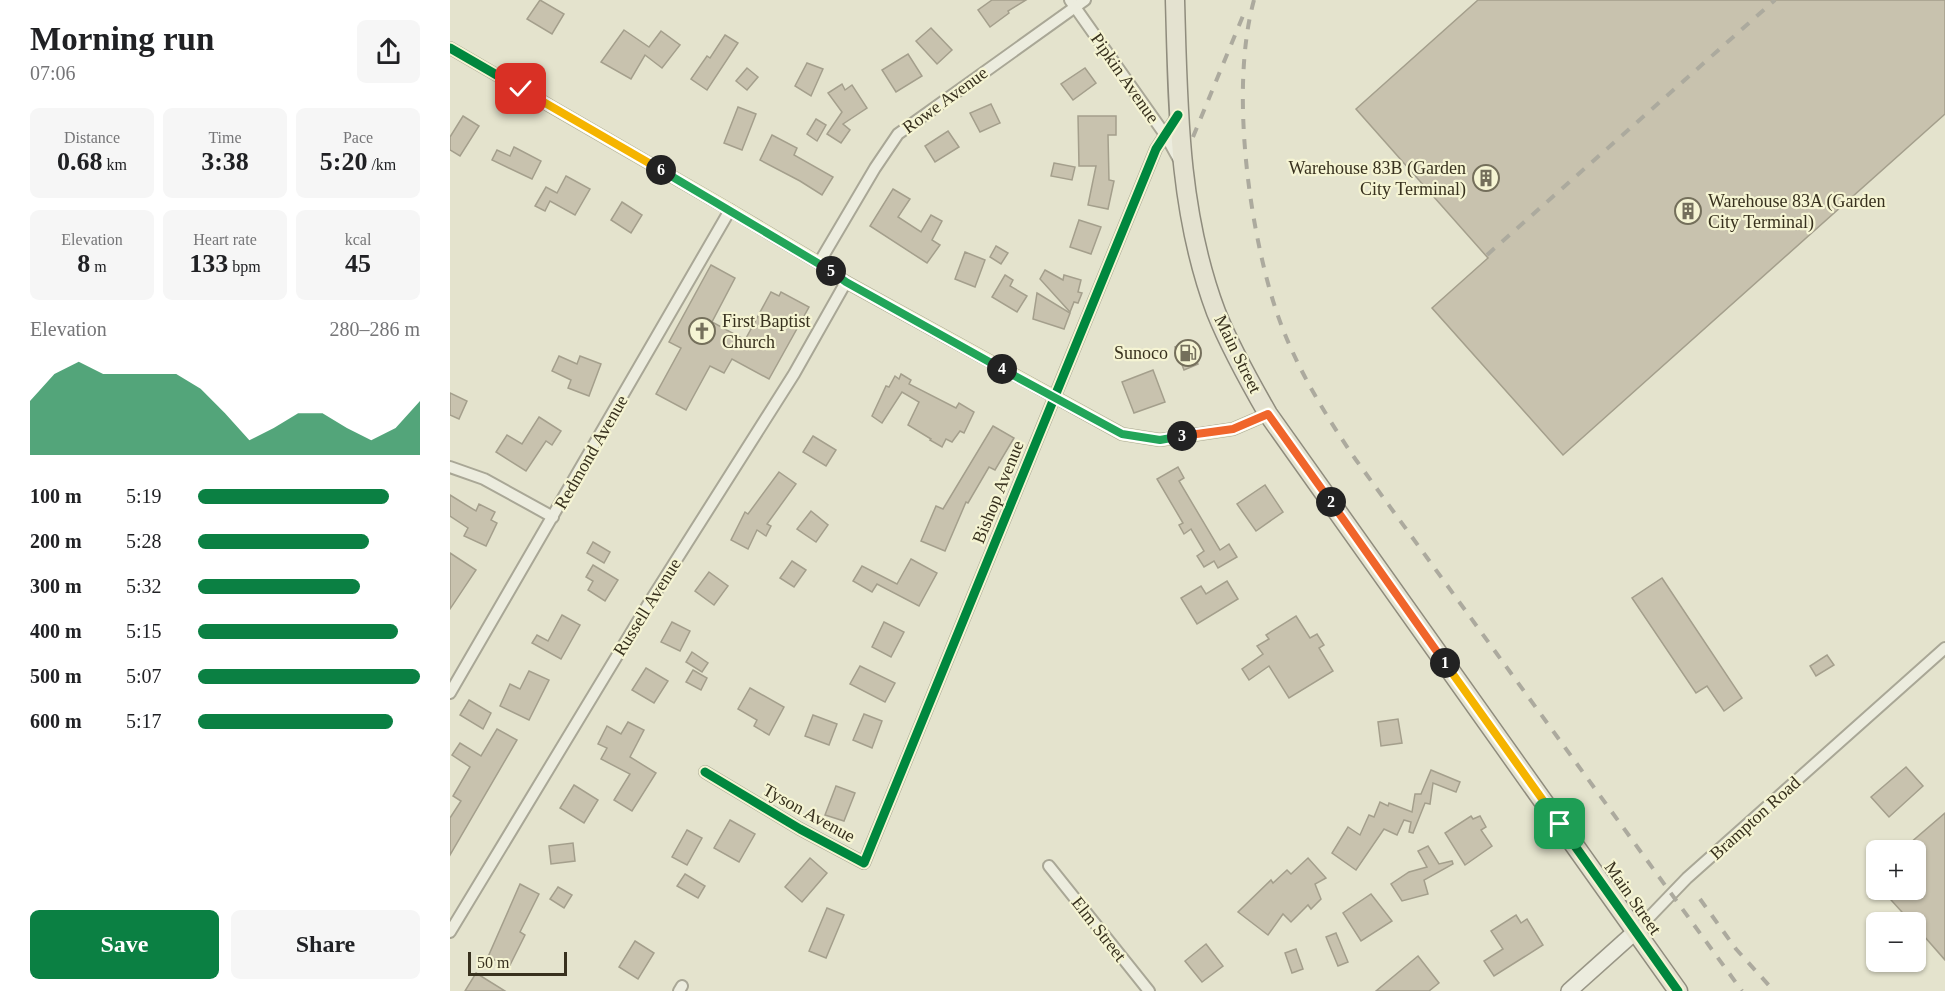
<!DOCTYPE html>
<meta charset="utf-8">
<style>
:root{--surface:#fff;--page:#f6f6f6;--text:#202124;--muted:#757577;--accent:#0b8043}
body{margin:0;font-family:"Times New Roman",serif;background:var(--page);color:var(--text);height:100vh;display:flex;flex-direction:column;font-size:22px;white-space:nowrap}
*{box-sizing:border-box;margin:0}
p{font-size:20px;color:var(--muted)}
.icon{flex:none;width:33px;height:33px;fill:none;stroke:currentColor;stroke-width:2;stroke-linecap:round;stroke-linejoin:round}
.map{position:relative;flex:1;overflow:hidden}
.side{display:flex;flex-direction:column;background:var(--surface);width:450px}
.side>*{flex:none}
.tools{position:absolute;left:1416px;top:840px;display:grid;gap:12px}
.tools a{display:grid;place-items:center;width:60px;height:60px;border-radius:9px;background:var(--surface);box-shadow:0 2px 4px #0004;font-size:30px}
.scale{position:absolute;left:18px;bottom:15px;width:99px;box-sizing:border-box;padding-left:6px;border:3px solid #38311e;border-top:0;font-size:16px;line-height:21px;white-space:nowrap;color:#38311e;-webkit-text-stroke:4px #f5f4d3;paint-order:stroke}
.pin{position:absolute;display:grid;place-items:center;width:51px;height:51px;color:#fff;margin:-26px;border-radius:12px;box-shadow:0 3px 9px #0006}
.km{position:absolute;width:30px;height:30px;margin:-15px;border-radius:50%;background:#222;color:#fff;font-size:16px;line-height:30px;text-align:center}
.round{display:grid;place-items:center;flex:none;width:63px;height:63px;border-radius:9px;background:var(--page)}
.overview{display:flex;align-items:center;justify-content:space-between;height:102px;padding:0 30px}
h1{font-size:33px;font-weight:700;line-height:45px}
.figures{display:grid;grid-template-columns:repeat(3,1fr);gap:9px;height:102px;padding:6px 30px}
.figures div{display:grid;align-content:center;border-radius:9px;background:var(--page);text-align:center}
.figures b{font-size:26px;font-weight:700}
.figures small{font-size:16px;font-weight:400}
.figures p{font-size:16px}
.chart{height:168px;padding:12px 30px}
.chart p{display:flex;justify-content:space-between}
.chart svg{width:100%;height:108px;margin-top:6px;fill:var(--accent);opacity:.7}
.primary-button{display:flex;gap:12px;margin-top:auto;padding:12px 30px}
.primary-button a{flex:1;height:69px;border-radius:9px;background:var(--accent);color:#fff;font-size:24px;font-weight:700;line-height:69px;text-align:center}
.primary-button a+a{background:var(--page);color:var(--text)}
ul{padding:0 30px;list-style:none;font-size:20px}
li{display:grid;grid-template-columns:96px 72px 1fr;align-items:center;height:45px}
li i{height:15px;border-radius:8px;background:var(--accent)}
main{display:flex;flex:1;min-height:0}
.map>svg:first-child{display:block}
</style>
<main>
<section class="side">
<div class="overview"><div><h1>Morning run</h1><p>07:06</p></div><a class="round"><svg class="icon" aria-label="share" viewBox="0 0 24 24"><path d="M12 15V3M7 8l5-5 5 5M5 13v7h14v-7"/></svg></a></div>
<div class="figures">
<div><p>Distance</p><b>0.68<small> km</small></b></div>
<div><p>Time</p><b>3:38</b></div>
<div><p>Pace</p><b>5:20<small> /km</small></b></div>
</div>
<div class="figures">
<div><p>Elevation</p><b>8<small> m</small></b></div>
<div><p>Heart rate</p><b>133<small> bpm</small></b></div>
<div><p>kcal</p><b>45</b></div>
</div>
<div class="chart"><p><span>Elevation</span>280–286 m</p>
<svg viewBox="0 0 160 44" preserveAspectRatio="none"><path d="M0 44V22L10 11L20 6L30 11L40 11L50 11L60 11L70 17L80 27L90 38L100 33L110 27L120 27L130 33L140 38L150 33L160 22V44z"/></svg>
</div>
<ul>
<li><b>100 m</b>5:19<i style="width:86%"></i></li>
<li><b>200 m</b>5:28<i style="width:77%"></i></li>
<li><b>300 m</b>5:32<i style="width:73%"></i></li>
<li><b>400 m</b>5:15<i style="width:90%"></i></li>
<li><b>500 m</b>5:07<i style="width:100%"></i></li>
<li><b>600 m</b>5:17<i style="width:88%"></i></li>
</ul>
<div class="primary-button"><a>Save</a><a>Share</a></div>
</section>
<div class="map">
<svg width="1495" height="991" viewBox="0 0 1495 991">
<rect width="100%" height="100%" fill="#e4e3cd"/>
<!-- building -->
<g fill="#c8c2ae" stroke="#a49f8c" stroke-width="1.5">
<path d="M90 0 114 14 102 34 77 19Z"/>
<path d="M542 0H576L558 11 559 13 540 27 528 10Z"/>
<path d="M1028 0H1495V114L1113 455 982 308 1038 258 906 109Z"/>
<path d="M481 28 502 50 487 64 466 41Z"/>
<path d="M174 30 199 47 211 31 230 45 212 68 195 55 181 79 151 62Z"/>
<path d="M275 35 288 43 257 90 241 79 257 56 260 58Z"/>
<path d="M458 54 472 76 446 92 432 70Z"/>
<path d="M357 63 373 69 361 96 345 86Z"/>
<path d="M297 68 308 77 297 90 286 81Z"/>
<path d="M635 68 646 83 623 100 611 84Z"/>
<path d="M392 84 395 90 402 85 417 108 393 124 400 130 391 143 377 134 392 112 378 93Z"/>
<path d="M541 104 550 123 530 132 520 113Z"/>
<path d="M288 107 306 114 292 150 274 143Z"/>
<path d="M13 116 29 126 10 156 0 150V137Z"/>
<path d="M628 116H666V135H658L659 180 664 181 658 209 638 205 646 166H629Z"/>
<path d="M366 119 376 125 367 141 357 134Z"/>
<path d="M498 131 509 147 485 162 475 146Z"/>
<path d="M322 135 347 148 344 155 383 177 372 195 350 181 310 160Z"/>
<path d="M64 147 91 161 82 179 42 160 47 150 60 156Z"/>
<path d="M604 163 625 167 622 180 601 176Z"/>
<path d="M116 176 140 189 125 215 100 201 95 211 85 206 96 187 107 193Z"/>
<path d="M443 189 460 199 448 217 471 232 481 215 492 221 482 240 490 245 477 263 420 226Z"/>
<path d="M172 202 192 215 181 233 161 220Z"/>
<path d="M629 220 651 227 641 254 620 247Z"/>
<path d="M546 246 558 253 551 264 540 257Z"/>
<path d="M515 252 535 260 525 287 505 279Z"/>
<path d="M261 265 285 278 262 322 295 340 321 292 329 296 331 292 359 307 319 379 282 359 274 373 260 366 236 410 206 394 231 348 219 342Z"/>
<path d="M595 270 613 280 614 275 631 280 628 292 632 293 628 303 624 302 620 312 590 279Z"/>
<path d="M555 275 563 280 560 286 577 296 567 312 542 297Z"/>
<path d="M587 293 620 313 614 329 583 319Z"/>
<path d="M739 341 748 364 734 370 725 347Z"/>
<path d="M109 356 127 364 130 356 151 364 139 396 118 388 121 380 102 371Z"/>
<path d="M703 370 715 402 684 413 672 382Z"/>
<path d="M451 374 461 380 459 384 506 408 509 403 524 412 514 433 510 431 502 442 496 439 492 447 480 440 481 439 458 425 469 402 452 392 432 423 422 416 436 386 439 387 445 376 449 379Z"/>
<path d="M0 393 17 401 9 419 0 415Z"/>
<path d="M89 417 111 431 102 445 96 441 76 471 46 452 57 435 72 444Z"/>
<path d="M543 426 564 438 545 470 539 467 518 503 516 502 495 551 471 541 486 506 493 509Z"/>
<path d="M363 436 386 450 376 466 353 452Z"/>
<path d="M728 467 734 478 729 481 770 550 779 544 787 557 768 568 764 561 754 567 747 556 754 551 741 529 734 534 729 525 733 523 707 479Z"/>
<path d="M329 472 346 484 317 524 321 526 316 536 307 530 298 549 281 540 295 512 298 514Z"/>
<path d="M815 485 833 512 806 531 787 504Z"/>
<path d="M0 495 26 511 29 504 45 512 41 520 47 523 36 546 14 536 18 528 0 516Z"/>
<path d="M361 511 378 525 366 542 347 529Z"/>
<path d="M143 542 160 552 154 563 137 553Z"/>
<path d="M0 553 26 570 0 609Z"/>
<path d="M461 559 487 573 469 606 427 584 422 592 403 581 412 566 447 584Z"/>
<path d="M342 561 356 570 344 587 330 578Z"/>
<path d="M143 565 168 580 155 601 138 590 143 581 136 577Z"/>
<path d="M259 572 278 586 264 605 245 591Z"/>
<path d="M1212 578 1292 698 1274 711 1257 686 1246 693 1182 598Z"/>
<path d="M777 581 788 599 747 624 731 598 751 586 756 594Z"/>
<path d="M112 615 130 625 111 659 82 643 87 635 98 641Z"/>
<path d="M846 616 860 638 867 634 874 645 869 648 883 671 839 698 819 666 799 680 792 669 813 654 807 646 819 639 816 635Z"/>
<path d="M222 622 240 631 230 651 211 642Z"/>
<path d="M434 622 454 632 441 657 422 647Z"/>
<path d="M242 652 258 663 252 672 236 662Z"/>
<path d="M1377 655 1384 665 1366 676 1360 666Z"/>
<path d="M410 666 445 683 435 702 400 684Z"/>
<path d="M196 668 218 681 204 703 182 690Z"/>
<path d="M243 670 257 678 251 690 236 682Z"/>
<path d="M79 671 99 680 79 720 50 706 60 684 70 689Z"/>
<path d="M300 688 334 707 319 735 304 726 307 720 288 709Z"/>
<path d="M19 700 41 713 33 729 10 715Z"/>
<path d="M414 714 432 721 422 748 403 740Z"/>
<path d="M363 715 387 724 379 745 355 736Z"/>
<path d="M948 719 952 743 931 746 928 722Z"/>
<path d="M178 722 194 730 180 757 206 773 182 811 164 800 180 774 151 759 157 748 148 744 157 726 171 734Z"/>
<path d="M47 729 67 740 0 855V818L11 801 3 796 20 767 2 755 10 743 31 756Z"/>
<path d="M1456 767 1473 786 1439 817 1421 797Z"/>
<path d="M981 770 1010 782 1006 792 983 783 980 804 975 803 963 833 959 832 961 822 954 820 947 835 934 829 906 870 882 853 898 827 910 835 919 815 924 817 930 802 938 806 939 803 962 812 965 794H971Z"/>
<path d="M124 785 148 800 134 823 110 808Z"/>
<path d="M386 786 405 793 394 821 375 815Z"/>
<path d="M1495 813V960L1466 927V922H1461L1432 890H1466V850H1452Z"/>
<path d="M1021 816 1023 819 1030 816 1036 827 1031 830 1042 846 1015 865 995 833Z"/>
<path d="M280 820 305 834 289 862 264 848Z"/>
<path d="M237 830 252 838 237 865 222 857Z"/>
<path d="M123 843 125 861 101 864 99 846Z"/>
<path d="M978 846 989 864 1002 861 1003 864 974 880 978 894 952 901 941 884 959 872 977 867 968 851Z"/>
<path d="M360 858 377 873 352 902 335 887Z"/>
<path d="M858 858 876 878 865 884 871 899 861 909 858 905 841 922 833 914 818 935 788 912 821 880 823 883 837 870 841 874Z"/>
<path d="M235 874 255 886 248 898 227 886Z"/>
<path d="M70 884 89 894 70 932 75 935 59 967 38 957Z"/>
<path d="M108 887 122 895 114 908 100 899Z"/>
<path d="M921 894 942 921 911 941 893 913Z"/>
<path d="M377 908 394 915 376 958 359 951Z"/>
<path d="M1066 915 1071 923 1077 919 1093 945 1044 976 1034 961 1053 949 1041 931Z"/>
<path d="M886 933 898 962 888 966 876 937Z"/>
<path d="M185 941 204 953 188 979 169 967Z"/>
<path d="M756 944 773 966 752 982 735 961Z"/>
<path d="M846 949 853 969 842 973 835 953Z"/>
<path d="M968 956 989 983 979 991H926Z"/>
<path d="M26 973 34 978 55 991H15Z"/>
</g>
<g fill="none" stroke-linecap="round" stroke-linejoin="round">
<defs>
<g id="minor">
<path d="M620 0 716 136 728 158"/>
<path d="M0 48 280 210 369 263 396 282 672 434 710 440 783 429 818 414"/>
<path d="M369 263 425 168 448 134 635 0"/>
<path d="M0 467 34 479 103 517"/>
<path d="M0 693 280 210"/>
<path d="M255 772 350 829 414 863 706 149 728 115"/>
<path d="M599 866 699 991"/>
<path d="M1186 931 1237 878 1495 648"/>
<path d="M0 932 199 603 344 374 396 282"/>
<path d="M229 991 232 986"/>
</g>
<path id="secondary" d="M1119 991 1186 931"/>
<path id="primary" d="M725 0C728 106 728 211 766 312 780 347 799 381 818 414L1228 991"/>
</defs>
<!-- minor casing -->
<use href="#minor" stroke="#a9a796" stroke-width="14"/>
<!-- secondary casing -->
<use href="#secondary" stroke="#999686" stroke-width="18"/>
<!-- primary casing -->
<use href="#primary" stroke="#8f8c7d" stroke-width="21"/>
<!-- minor -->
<use href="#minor" stroke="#ececde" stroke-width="10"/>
<!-- secondary -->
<use href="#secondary" stroke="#ececde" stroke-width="15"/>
<!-- primary -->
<use href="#primary" stroke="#e4e2d0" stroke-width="18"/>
<!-- rail -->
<g stroke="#acaa9e" stroke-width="4" stroke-dasharray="10 10" stroke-linecap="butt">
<path d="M804 0C781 83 797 212 821 294 838 354 871 409 906 460L1292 991"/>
<path d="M743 137 795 11"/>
<path d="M1037 255 1325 0"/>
<path d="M1250 899 1286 949 1324 991"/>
</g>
<defs>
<g id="cycleway">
<path d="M0 48 280 210 369 263 396 282 672 434 710 440 783 429 818 414 1228 991"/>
<path d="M255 772 350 829 414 863 706 149 728 115"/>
</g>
</defs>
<!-- cycleway casing -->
<use href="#cycleway" stroke="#f5f4d3" stroke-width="13"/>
<!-- cycleway -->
<use href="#cycleway" stroke="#00873e" stroke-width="9"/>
</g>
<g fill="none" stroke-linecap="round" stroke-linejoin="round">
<defs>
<path id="split-1" d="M995 663 1110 824"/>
<path id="split-2" d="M881 502 995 663"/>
<path id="split-3" d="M732 436 783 429 818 414 881 502"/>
<path id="split-4" d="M552 369 672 434 710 440 732 436"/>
<path id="split-5" d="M381 271 396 282 552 369"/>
<path id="split-6" d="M211 170 381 271"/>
<path id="split-7" d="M71 89 211 170"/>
</defs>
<!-- split-1 casing -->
<use href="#split-1" stroke="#fff" stroke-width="12"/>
<!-- split-2 casing -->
<use href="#split-2" stroke="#fff" stroke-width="12"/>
<!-- split-3 casing -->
<use href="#split-3" stroke="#fff" stroke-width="12"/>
<!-- split-4 casing -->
<use href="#split-4" stroke="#fff" stroke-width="12"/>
<!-- split-5 casing -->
<use href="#split-5" stroke="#fff" stroke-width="12"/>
<!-- split-6 casing -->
<use href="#split-6" stroke="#fff" stroke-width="12"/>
<!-- split-7 casing -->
<use href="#split-7" stroke="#fff" stroke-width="12"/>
<!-- split-1 -->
<use href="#split-1" stroke="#f5b400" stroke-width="8"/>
<!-- split-2 -->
<use href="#split-2" stroke="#f0652b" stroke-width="8"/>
<!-- split-3 -->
<use href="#split-3" stroke="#f0652b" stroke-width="8"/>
<!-- split-4 -->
<use href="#split-4" stroke="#22a559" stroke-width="8"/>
<!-- split-5 -->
<use href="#split-5" stroke="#22a559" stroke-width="8"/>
<!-- split-6 -->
<use href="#split-6" stroke="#22a559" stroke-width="8"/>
<!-- split-7 -->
<use href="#split-7" stroke="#f5b400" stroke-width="8"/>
</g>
<!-- icons -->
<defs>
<symbol id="building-ring" viewBox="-11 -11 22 22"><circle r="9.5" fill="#f5f4d3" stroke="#746f5b" stroke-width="1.5"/><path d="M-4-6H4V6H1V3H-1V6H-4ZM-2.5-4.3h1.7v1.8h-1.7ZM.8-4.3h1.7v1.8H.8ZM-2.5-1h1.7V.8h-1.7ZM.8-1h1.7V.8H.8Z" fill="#746f5b"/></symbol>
<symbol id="church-ring" viewBox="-11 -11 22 22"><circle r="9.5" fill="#f5f4d3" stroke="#746f5b" stroke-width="1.5"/><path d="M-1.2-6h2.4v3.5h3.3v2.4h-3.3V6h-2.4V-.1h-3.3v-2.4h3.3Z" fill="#746f5b"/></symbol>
<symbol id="fuel-ring" viewBox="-11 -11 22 22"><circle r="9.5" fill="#f5f4d3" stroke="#746f5b" stroke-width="1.5"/><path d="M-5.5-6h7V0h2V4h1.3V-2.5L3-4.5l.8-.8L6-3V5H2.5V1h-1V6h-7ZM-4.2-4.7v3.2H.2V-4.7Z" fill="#746f5b"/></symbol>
</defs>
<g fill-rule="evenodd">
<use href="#building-ring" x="1021" y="163" width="30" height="30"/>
<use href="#building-ring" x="1223" y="196" width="30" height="30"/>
<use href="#church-ring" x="237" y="316" width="30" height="30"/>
<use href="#fuel-ring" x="723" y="338" width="30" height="30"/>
</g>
<g text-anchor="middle" stroke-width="4.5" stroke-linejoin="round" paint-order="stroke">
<!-- street labels -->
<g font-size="18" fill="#38311e" stroke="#f5f4d3">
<text transform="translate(675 78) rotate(55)" y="6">Pipkin Avenue</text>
<text transform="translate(495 100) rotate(-36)" y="6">Rowe Avenue</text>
<text transform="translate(788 354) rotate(64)" y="6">Main Street</text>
<text transform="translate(141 452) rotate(-60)" y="6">Redmond Avenue</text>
<text transform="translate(548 492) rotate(-68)" y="6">Bishop Avenue</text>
<text transform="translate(197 607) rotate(-58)" y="6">Russell Avenue</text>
<text transform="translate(359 813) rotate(29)" y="6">Tyson Avenue</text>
<text transform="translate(1305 818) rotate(-42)" y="6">Brampton Road</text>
<text transform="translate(1183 898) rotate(55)" y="6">Main Street</text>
<text transform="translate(649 929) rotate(52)" y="6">Elm Street</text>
</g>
<!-- poi labels -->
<g font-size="18" fill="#38311e" stroke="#f5f4d3" text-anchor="end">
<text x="1016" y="174">Warehouse 83B (Garden<tspan x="1016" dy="21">City Terminal)</tspan></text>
<text x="1258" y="207" text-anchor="start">Warehouse 83A (Garden<tspan x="1258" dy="21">City Terminal)</tspan></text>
<text x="272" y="327" text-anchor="start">First Baptist<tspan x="272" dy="21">Church</tspan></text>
<text x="718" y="359">Sunoco</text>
</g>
</g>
</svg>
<div class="tools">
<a>+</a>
<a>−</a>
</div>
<div class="scale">50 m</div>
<div class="pin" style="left:1110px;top:824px;background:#1e9e55"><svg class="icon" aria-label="arrive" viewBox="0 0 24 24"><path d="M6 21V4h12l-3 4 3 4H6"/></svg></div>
<div class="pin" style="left:71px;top:89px;background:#d93025"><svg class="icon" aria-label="check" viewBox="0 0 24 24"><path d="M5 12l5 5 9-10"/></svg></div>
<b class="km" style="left:995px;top:663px">1</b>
<b class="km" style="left:881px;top:502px">2</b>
<b class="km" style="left:732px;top:436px">3</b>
<b class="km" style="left:552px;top:369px">4</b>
<b class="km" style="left:381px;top:271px">5</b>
<b class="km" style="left:211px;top:170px">6</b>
</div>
</main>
